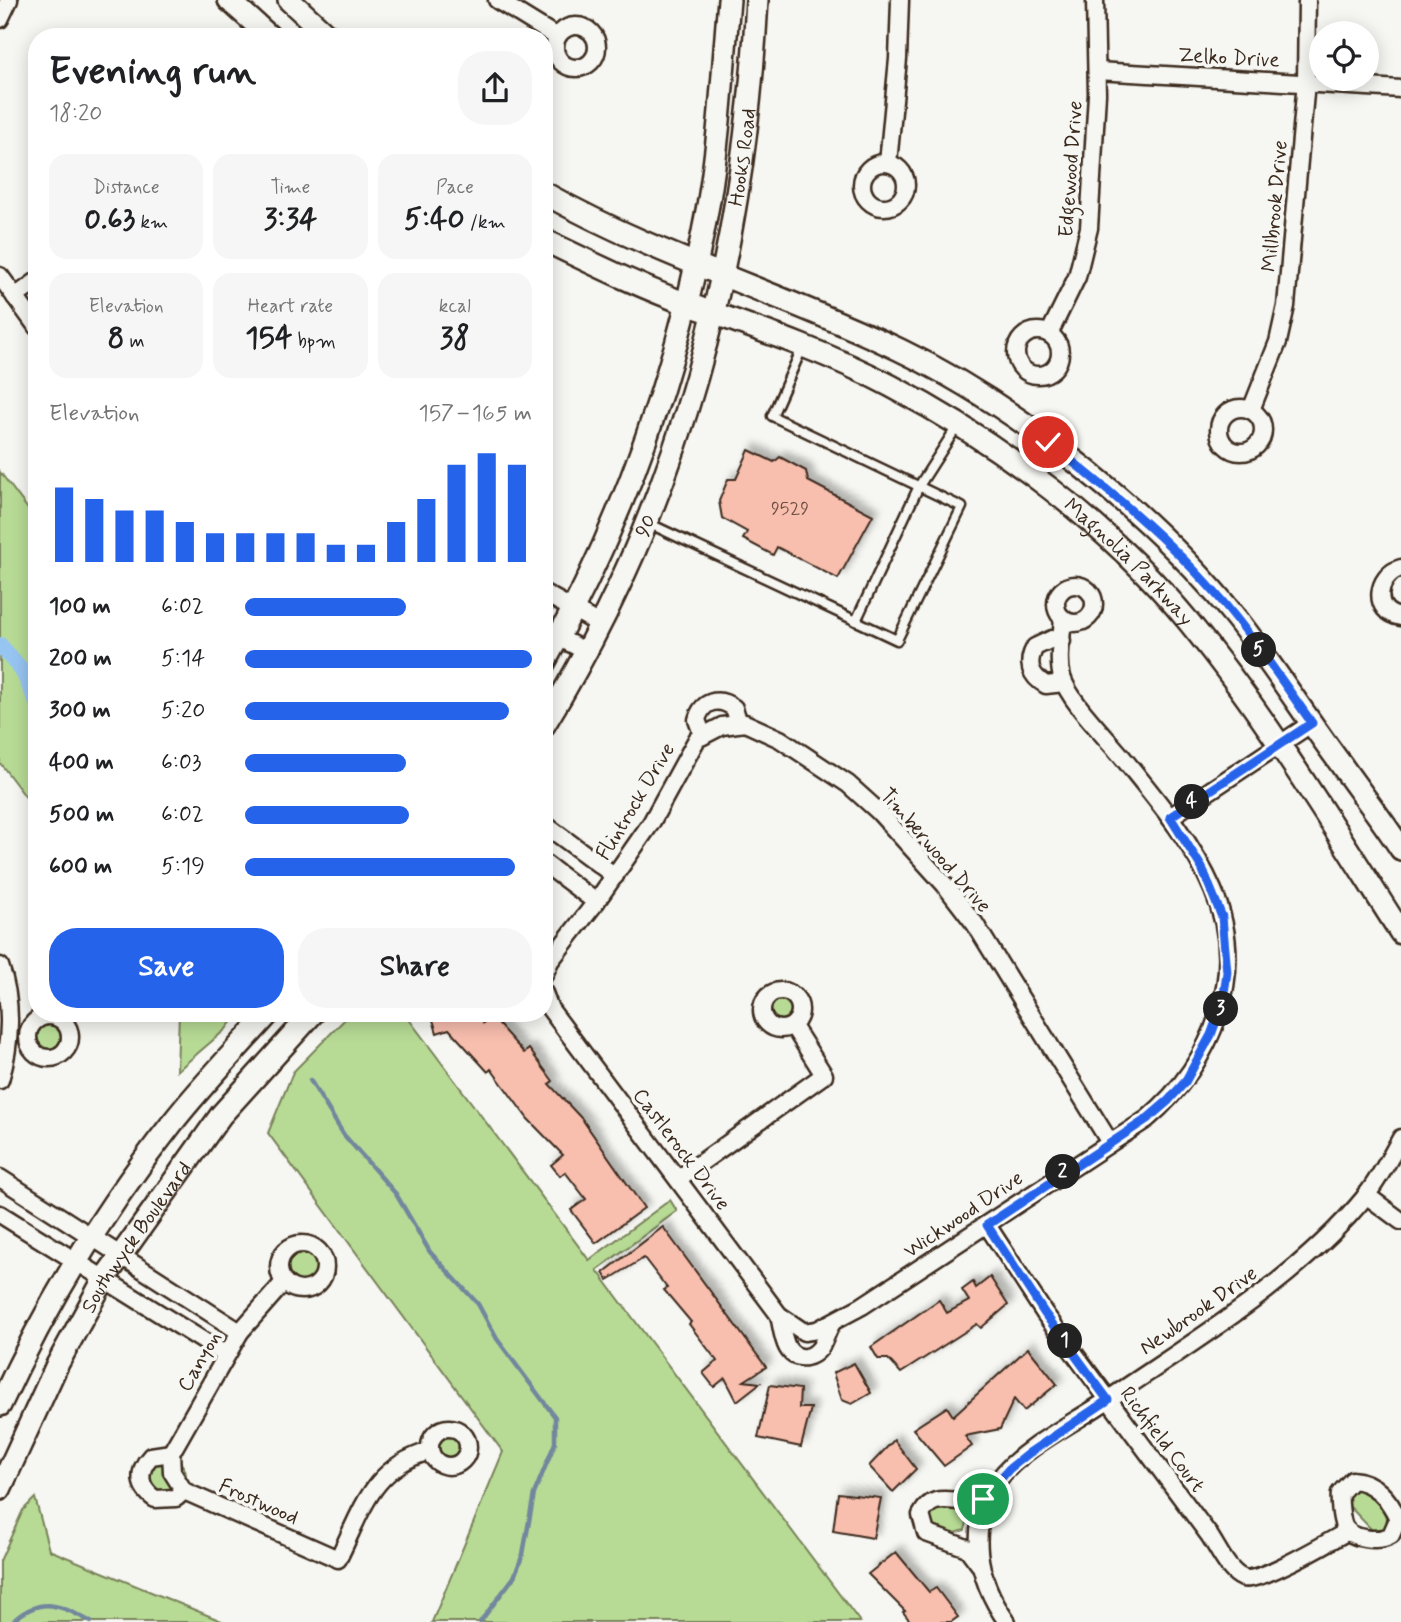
<!DOCTYPE html>
<meta charset="utf-8">
<style>
:root{--surface:#fff;--page:#f6f6f6;--text:#202124;--muted:#757577;--accent:#2563eb}
body{margin:0;font-family:Mynerve,sans-serif;background:var(--page);color:var(--text);height:100vh;display:flex;flex-direction:column;font-size:26px;white-space:nowrap}
*{box-sizing:border-box;margin:0}
p{font-size:23px;color:var(--muted)}
.icon{flex:none;width:38px;height:38px;fill:none;stroke:currentColor;stroke-width:2;stroke-linecap:round;stroke-linejoin:round}
.map{position:relative;flex:1;overflow:hidden}
.details{position:absolute;left:28px;top:28px;width:525px;height:994px;display:flex;flex-direction:column;background:var(--surface);border-radius:28px;box-shadow:0 4px 18px #0003}
.details>*{flex:none}
.buttons{position:absolute;left:1309px;top:21px;display:grid;gap:14px}
.buttons a{display:grid;place-items:center;width:70px;height:70px;border-radius:50%;background:var(--surface);box-shadow:0 4px 18px #0003;font-size:35px}
.pin{position:absolute;display:grid;place-items:center;width:60px;height:60px;color:#fff;margin:-30px;border:4px solid #fff;border-radius:50%;box-shadow:0 2px 7px #0007}
.km{position:absolute;width:35px;height:35px;margin:-18px;border-radius:50%;background:#222;color:#fff;font-size:19px;line-height:35px;text-align:center}
.round{display:grid;place-items:center;flex:none;width:74px;height:74px;border-radius:28px;background:var(--page)}
.headline{display:flex;align-items:center;justify-content:space-between;height:119px;padding:0 21px}
h1{font-size:38px;font-weight:800;line-height:52px}
.figures{display:grid;grid-template-columns:repeat(3,1fr);gap:10px;height:119px;padding:7px 21px}
.figures div{display:grid;align-content:center;border-radius:18px;background:var(--page);text-align:center}
.figures b{font-size:30px;font-weight:800}
.figures small{font-size:19px;font-weight:400}
.figures p{font-size:19px}
.chart{height:196px;padding:14px 21px}
.chart p{display:flex;justify-content:space-between}
.chart svg{width:100%;height:126px;margin-top:7px;stroke:var(--accent);stroke-width:6}
.action{display:flex;gap:14px;margin-top:auto;padding:14px 21px}
.action a{flex:1;height:80px;border-radius:28px;background:var(--accent);color:#fff;font-size:28px;font-weight:800;line-height:80px;text-align:center}
.action a+a{background:var(--page);color:var(--text)}
ul{padding:0 21px;list-style:none;font-size:23px}
li{display:grid;grid-template-columns:112px 84px 1fr;align-items:center;height:52px}
li i{height:18px;border-radius:9px;background:var(--accent)}
.map>svg:first-child{display:block}
</style>
<div class="map">
<svg width="1401" height="1622" viewBox="0 0 1401 1622">
<defs>
<filter id="shadow"><feDropShadow dx="6" dy="-6" stdDeviation="3.5" flood-color="#0004"/></filter>
</defs>
<rect width="100%" height="100%" fill="#f6f6f2"/>
<filter id="ink" filterUnits="userSpaceOnUse"><feTurbulence type="fractalNoise" baseFrequency=".0143" numOctaves="2"/><feDisplacementMap in="SourceGraphic" scale="14" xChannelSelector="R" yChannelSelector="G"/><feConvolveMatrix kernelMatrix="1 2 1 2 8 2 1 2 1" color-interpolation-filters="sRGB"/></filter>
<g filter="url(#ink)">
<!-- green -->
<g fill="#b7db95" stroke="#79825a" stroke-width="2">
<path d="M0 472 37 521V812L0 763Z"/>
<circle cx="779" cy="1008" r="20"/>
<path d="M179 1013H238L226 1029 177 1071Z"/>
<path d="M351 1013H408V1018L589 1260 670 1200 677 1211 597 1270 860 1622H432L503 1452 268 1133 293 1072Z"/>
<circle cx="49" cy="1038" r="20"/>
<circle cx="303" cy="1267" r="20"/>
<circle cx="451" cy="1442" r="20"/>
<circle cx="168" cy="1476" r="18"/>
<path d="M1357 1489C1371 1493 1388 1511 1387 1525L1384 1529 1372 1530 1349 1506V1496Z"/>
<path d="M35 1498 49 1550 224 1622H0V1561L23 1510Z"/>
<path d="M935 1507 962 1510 968 1519 965 1530 952 1534 932 1528 929 1516Z"/>
</g>
<g fill="none" stroke-linecap="round" stroke-linejoin="round">
<!-- stream -->
<g stroke="#72879d" stroke-width="4.5">
<path d="M310 1080 344 1135 396 1194 430 1252 478 1304 497 1339 555 1417V1443L534 1494 523 1554 514 1577 480 1622"/>
<path d="M12 1622C41 1595 60 1605 91 1622"/>
</g>
<!-- canal -->
<path stroke="#97c5f2" stroke-width="16" d="M0 645 22 670 37 703"/>
</g>
<!-- building -->
<g fill="#f8beae" stroke="#3b2a1e" stroke-width="2" filter="url(#shadow)">
<path d="M749 450 774 462 780 457 806 471 808 481 873 515 838 579 777 547 773 555 743 539 747 532 722 518 719 501 728 479H736Z"/>
<path d="M431 1013H481L483 1023 491 1016 524 1053 529 1049 553 1081 549 1084 582 1119 644 1208 596 1243 571 1210 586 1199 565 1172 560 1176 551 1165 563 1155 528 1119 491 1069 488 1072 449 1029 437 1033Z"/>
<path d="M663 1227 766 1367 744 1381 760 1383 737 1401 725 1378 714 1387 703 1373 717 1361 689 1324 691 1322 664 1290 667 1288 644 1258 608 1280 603 1273Z"/>
<path d="M990 1277 1008 1305 981 1328 977 1324 901 1373 888 1359H878L871 1347 939 1300 947 1313 969 1301 962 1290 973 1282 976 1288Z"/>
<path d="M1028 1348 1057 1384 1024 1411 1014 1399 1000 1429 965 1436 972 1446 944 1466 913 1429 947 1407 953 1416Z"/>
<path d="M854 1363 871 1393 852 1404 842 1400 833 1373Z"/>
<path d="M770 1385 800 1389 799 1408H811L801 1447 758 1438Z"/>
<path d="M894 1440 916 1469 893 1492 869 1466Z"/>
<path d="M838 1493 881 1498 873 1538 833 1531Z"/>
<path d="M896 1552 929 1592 936 1588 958 1617 951 1622H911L903 1612 905 1611 868 1574Z"/>
</g>
<g fill="none" stroke-linecap="round" stroke-linejoin="round">
<defs>
<g id="lane">
<path d="M648 523 897 640 962 507 772 416 803 346"/>
<path d="M856 621 919 486 958 425"/>
</g>
<g id="street">
<path d="M497 0 557 37"/>
<path d="M0 19 9 0"/>
<circle cx="576" cy="47" r="21"/>
<path d="M1097 71 1401 89"/>
<circle cx="884" cy="185" r="22"/>
<path d="M888 163 898 59 900 0"/>
<path d="M0 276 37 327"/>
<path d="M15 297 37 281"/>
<circle cx="1038" cy="353" r="22"/>
<path d="M1049 334 1077 277 1089 228 1097 94 1095 0"/>
<circle cx="1241" cy="430" r="22"/>
<path d="M1251 410 1278 342 1286 306 1306 82 1307 0"/>
<path d="M1401 568C1376 575 1371 613 1401 617"/>
<circle cx="1075" cy="604" r="19"/>
<path d="M544 593 601 625"/>
<path d="M544 630 587 652"/>
<path d="M1062 641 1052 639 1035 647C1026 663 1030 676 1046 685L1064 683"/>
<path d="M703 736 697 720C702 701 718 696 734 708L739 723"/>
<path d="M1170 817 1312 723"/>
<path d="M544 824 615 876"/>
<path d="M544 863 596 902"/>
<path d="M0 966C13 1002 11 1044 0 1080"/>
<path d="M544 975 550 961 596 902 651 823 697 739 722 726 745 723 780 739 848 784 878 811 945 885 975 924 1109 1141"/>
<circle cx="781" cy="1010" r="19"/>
<path d="M544 993 550 1009 779 1315 804 1332 817 1330 862 1306 1147 1119C1213 1063 1249 973 1213 890 1192 841 1156 799 1123 758 1106 737 1069 701 1062 677 1057 659 1062 637 1063 618"/>
<circle cx="49" cy="1037" r="21"/>
<path d="M0 1178 240 1332"/>
<path d="M678 1179 824 1075 793 1026"/>
<path d="M1366 1195 1401 1221"/>
<path d="M0 1214 226 1355"/>
<path d="M987 1225 1045 1314 1209 1535C1218 1548 1228 1572 1243 1578 1258 1584 1332 1540 1348 1531"/>
<circle cx="302" cy="1267" r="23"/>
<path d="M284 1282 240 1332 171 1453 172 1472 184 1491 338 1559C363 1509 372 1467 430 1451"/>
<path d="M779 1315C783 1331 783 1360 806 1357 812 1356 816 1353 820 1348 825 1340 827 1331 832 1323"/>
<circle cx="449" cy="1447" r="19"/>
<path d="M171 1453 151 1456C137 1471 138 1487 155 1499L176 1498 184 1491"/>
<path d="M1352 1480C1374 1481 1390 1500 1398 1519L1391 1535C1380 1542 1351 1540 1344 1526 1341 1519 1339 1501 1340 1493Z"/>
<path d="M979 1564 967 1548 926 1533 921 1515C937 1483 963 1516 992 1491"/>
<path d="M1007 1622C976 1578 966 1526 999 1479 1022 1448 1074 1423 1106 1401 1195 1340 1296 1281 1365 1197 1379 1179 1390 1158 1401 1138"/>
</g>
<g id="secondary">
<path d="M229 0 270 37"/>
<path d="M289 0 329 37"/>
<path d="M544 193C658 257 783 294 900 350 1019 407 1154 515 1236 618 1273 665 1305 716 1340 763 1360 792 1382 819 1401 849"/>
<path id="s1" d="M544 240C592 263 640 287 690 305 758 329 827 352 891 386 1000 443 1110 526 1189 622 1268 719 1334 828 1401 933"/>
<path d="M544 663C624 522 681 360 709 200 720 134 723 67 729 0"/>
<path id="s2" d="M544 725C681 502 744 259 757 0"/>
<path d="M0 1405C46 1305 105 1208 173 1122 203 1084 237 1049 269 1013"/>
<path id="s3" d="M0 1489 57 1365 104 1279 221 1115 313 1013"/>
</g>
</defs>
<!-- lane casing -->
<use href="#lane" stroke="#3b2a1e" stroke-width="13"/>
<!-- street casing -->
<use href="#street" stroke="#3b2a1e" stroke-width="21"/>
<!-- secondary casing -->
<use href="#secondary" stroke="#3b2a1e" stroke-width="26"/>
<!-- lane -->
<use href="#lane" stroke="#f6f6f2" stroke-width="8"/>
<!-- street -->
<use href="#street" stroke="#f6f6f2" stroke-width="16"/>
<!-- secondary -->
<use href="#secondary" stroke="#f6f6f2" stroke-width="21"/>
</g>
</g>
<g fill="none" stroke-linecap="round" stroke-linejoin="round" filter="url(#ink)">
<defs>
<path id="route" d="M983 1499 1009 1469 1029 1453 1108 1400 1045 1314 987 1225 1147 1119 1168 1101 1185 1082 1211 1035 1223 1002 1227 972 1222 917 1202 868 1170 817 1312 723C1287 688 1263 652 1236 618 1183 551 1115 495 1048 442"/>
</defs>
<!-- route casing -->
<use href="#route" stroke="#fff" stroke-width="14"/>
<!-- route -->
<use href="#route" stroke="#2563eb" stroke-width="9"/>
</g>
<g text-anchor="middle" stroke-width="7" stroke-linejoin="round" paint-order="stroke">
<!-- number labels -->
<g font-size="18" fill="#6a4f42">
<text x="790" y="514">9529</text>
</g>
<!-- street labels -->
<g font-size="21" fill="#3b2a1e" stroke="#f6f6f2">
<text transform="translate(1229 57) rotate(3)" y="7">Zelko Drive</text>
<text dy="7" stroke="none"><textPath href="#s2" startOffset="606">Hooks Road</textPath></text>
<text transform="translate(1070 169) rotate(-86)" y="7">Edgewood Drive</text>
<text transform="translate(1274 206) rotate(-85)" y="7">Millbrook Drive</text>
<text dy="7" stroke="none"><textPath href="#s2" startOffset="224">90</textPath></text>
<text dy="7" stroke="none"><textPath href="#s1" startOffset="674">Magnolia Parkway</textPath></text>
<text transform="translate(635 801) rotate(-59)" y="7">Flintrock Drive</text>
<text transform="translate(936 850) rotate(49)" y="7">Timberwood Drive</text>
<text transform="translate(682 1149) rotate(53)" y="7">Castlerock Drive</text>
<text transform="translate(963 1214) rotate(-34)" y="7">Wickwood Drive</text>
<text dy="7" stroke="none"><textPath href="#s3" startOffset="287">Southwyck Boulevard</textPath></text>
<text transform="translate(1198 1310) rotate(-35)" y="7">Newbrook Drive</text>
<text transform="translate(199 1361) rotate(-60)" y="7">Canyon</text>
<text transform="translate(1163 1439) rotate(53)" y="7">Richfield Court</text>
<text transform="translate(259 1501) rotate(24)" y="7">Frostwood</text>
</g>
</g>
</svg>
<div class="buttons">
<a><svg class="icon" aria-label="locate" viewBox="0 0 24 24"><circle cx="12" cy="12" r="6"/><path d="M12 2v4M12 18v4M2 12h4M18 12h4"/></svg></a>
</div>
<div class="pin" style="left:983px;top:1499px;background:#1e9e55"><svg class="icon" aria-label="arrive" viewBox="0 0 24 24"><path d="M6 21V4h12l-3 4 3 4H6"/></svg></div>
<div class="pin" style="left:1048px;top:442px;background:#d93025"><svg class="icon" aria-label="check" viewBox="0 0 24 24"><path d="M5 12l5 5 9-10"/></svg></div>
<b class="km" style="left:1065px;top:1341px">1</b>
<b class="km" style="left:1063px;top:1172px">2</b>
<b class="km" style="left:1221px;top:1009px">3</b>
<b class="km" style="left:1192px;top:802px">4</b>
<b class="km" style="left:1259px;top:650px">5</b>
<section class="details">
<div class="headline"><div><h1>Evening run</h1><p>18:20</p></div><a class="round"><svg class="icon" aria-label="share" viewBox="0 0 24 24"><path d="M12 15V3M7 8l5-5 5 5M5 13v7h14v-7"/></svg></a></div>
<div class="figures">
<div><p>Distance</p><b>0.63<small> km</small></b></div>
<div><p>Time</p><b>3:34</b></div>
<div><p>Pace</p><b>5:40<small> /km</small></b></div>
</div>
<div class="figures">
<div><p>Elevation</p><b>8<small> m</small></b></div>
<div><p>Heart rate</p><b>154<small> bpm</small></b></div>
<div><p>kcal</p><b>38</b></div>
</div>
<div class="chart"><p><span>Elevation</span>157–165 m</p>
<svg viewBox="0 0 160 44" preserveAspectRatio="none"><path d="M5 44V18M15 44V22M25 44V26M35 44V26M45 44V30M55 44V34M65 44V34M75 44V34M85 44V34M95 44V38M105 44V38M115 44V30M125 44V22M135 44V10M145 44V6M155 44V10"/></svg>
</div>
<ul>
<li><b>100 m</b>6:02<i style="width:56%"></i></li>
<li><b>200 m</b>5:14<i style="width:100%"></i></li>
<li><b>300 m</b>5:20<i style="width:92%"></i></li>
<li><b>400 m</b>6:03<i style="width:56%"></i></li>
<li><b>500 m</b>6:02<i style="width:57%"></i></li>
<li><b>600 m</b>5:19<i style="width:94%"></i></li>
</ul>
<div class="action"><a>Save</a><a>Share</a></div>
</section>
</div>
